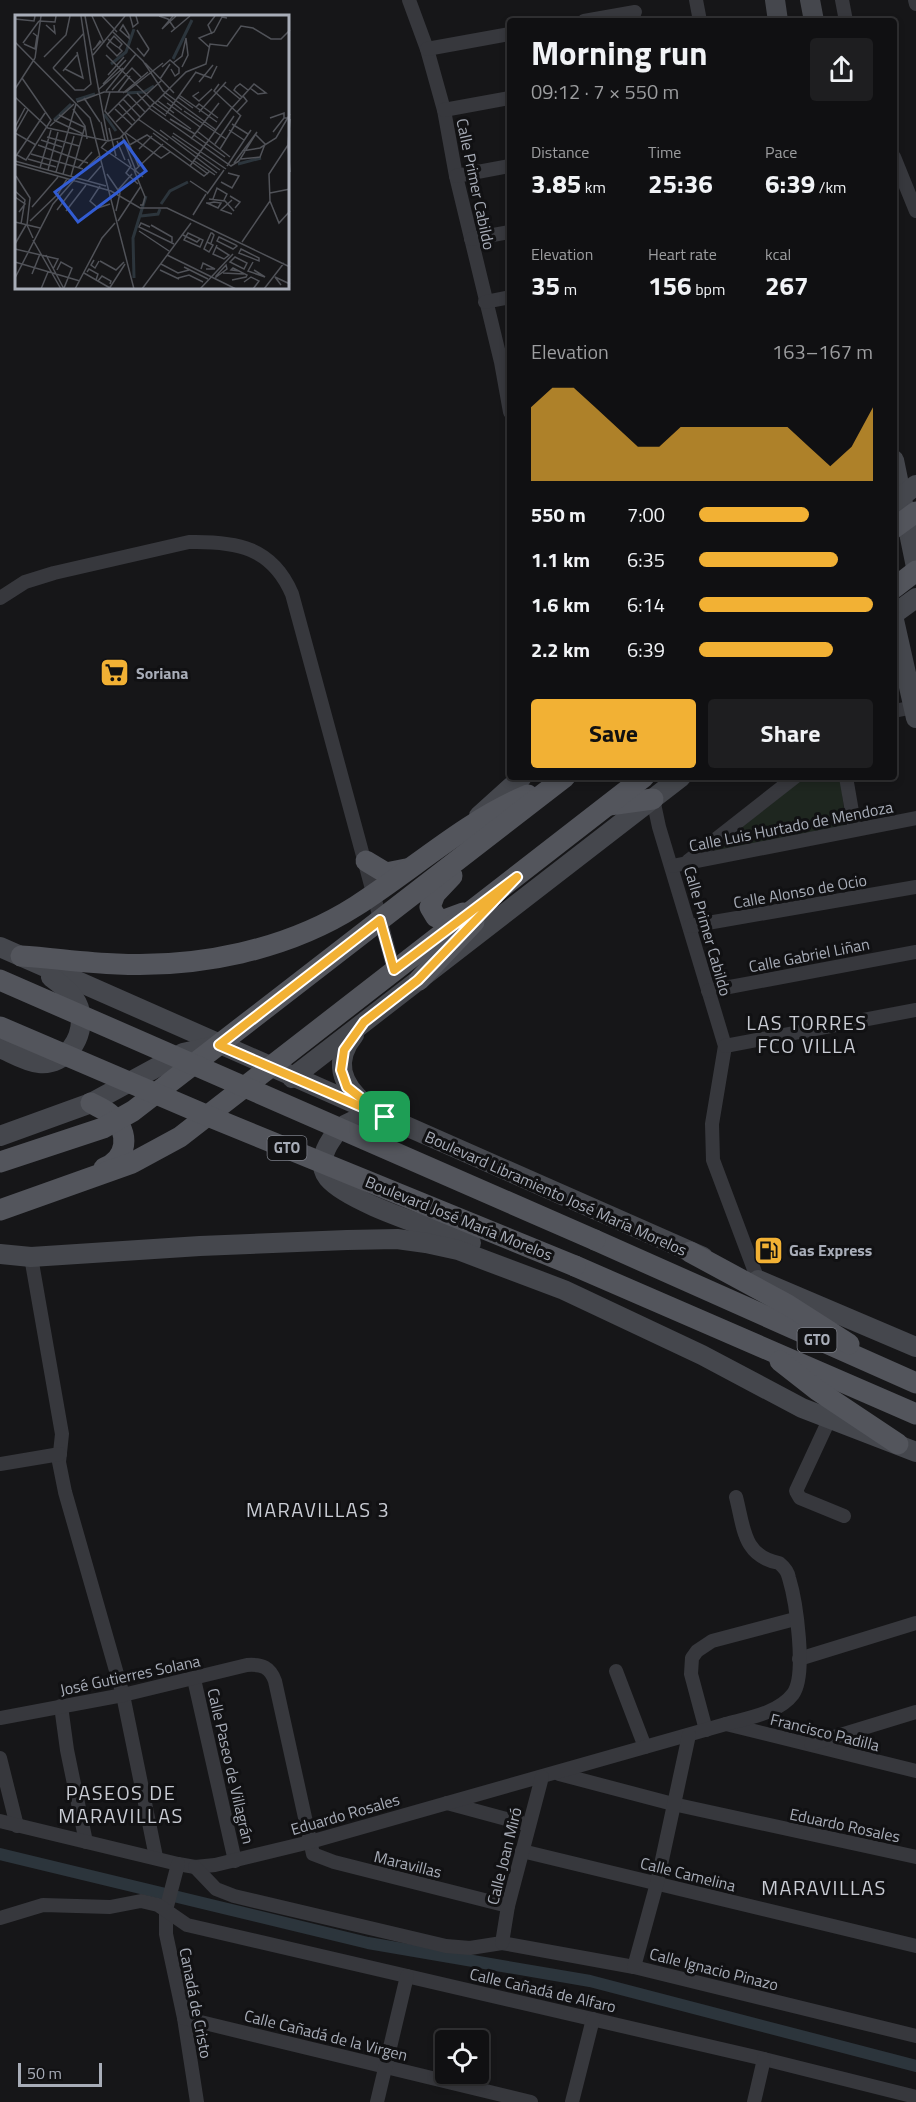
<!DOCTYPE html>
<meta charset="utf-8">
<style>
:root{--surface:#101012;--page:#1e1e20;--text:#f1f3f6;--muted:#9c9d9f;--line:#303032;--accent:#f2b134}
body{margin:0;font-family:"Titillium Web",sans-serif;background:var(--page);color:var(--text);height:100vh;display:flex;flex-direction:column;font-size:22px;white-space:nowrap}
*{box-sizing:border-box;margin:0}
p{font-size:20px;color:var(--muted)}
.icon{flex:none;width:33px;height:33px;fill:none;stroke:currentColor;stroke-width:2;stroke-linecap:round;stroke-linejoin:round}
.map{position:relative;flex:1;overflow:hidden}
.side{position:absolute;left:507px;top:18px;width:390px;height:762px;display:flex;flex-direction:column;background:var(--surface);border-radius:6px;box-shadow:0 3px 9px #0003,0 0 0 2px var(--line)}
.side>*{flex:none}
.tools{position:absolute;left:435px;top:2030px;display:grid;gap:12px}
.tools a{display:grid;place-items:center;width:54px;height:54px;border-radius:6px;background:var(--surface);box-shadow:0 3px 9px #0003,0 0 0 2px var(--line);font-size:30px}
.scale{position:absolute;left:18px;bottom:15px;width:84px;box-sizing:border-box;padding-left:6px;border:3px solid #a8adb8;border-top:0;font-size:16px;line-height:21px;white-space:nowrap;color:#a8adb8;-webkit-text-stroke:4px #111113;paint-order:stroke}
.pin{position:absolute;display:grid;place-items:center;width:51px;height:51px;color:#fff;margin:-26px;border-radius:12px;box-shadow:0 3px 9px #0006}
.round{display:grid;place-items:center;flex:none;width:63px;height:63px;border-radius:6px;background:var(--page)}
.head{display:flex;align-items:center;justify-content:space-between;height:102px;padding:0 24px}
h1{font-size:33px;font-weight:700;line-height:45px}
.figures{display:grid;grid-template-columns:repeat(3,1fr);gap:9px;height:102px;padding:6px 24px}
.figures div{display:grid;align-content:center}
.figures b{font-size:26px;font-weight:700}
.figures small{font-size:16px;font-weight:400}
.figures p{font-size:16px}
.chart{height:168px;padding:12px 24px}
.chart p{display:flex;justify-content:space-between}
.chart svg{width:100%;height:108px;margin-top:6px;fill:var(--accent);opacity:.7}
.action{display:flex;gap:12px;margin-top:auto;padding:12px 24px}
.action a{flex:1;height:69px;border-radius:6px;background:var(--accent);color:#111;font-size:24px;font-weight:700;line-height:69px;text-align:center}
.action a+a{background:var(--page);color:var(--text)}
ul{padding:0 24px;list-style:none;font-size:20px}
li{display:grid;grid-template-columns:96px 72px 1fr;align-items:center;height:45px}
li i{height:15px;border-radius:8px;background:var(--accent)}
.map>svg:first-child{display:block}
</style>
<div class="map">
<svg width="916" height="2102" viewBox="0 0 916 2102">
<rect width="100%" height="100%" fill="#161618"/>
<!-- green -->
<path fill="#1e261f" d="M805 777H840L846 825 720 856 714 853 715 849Z"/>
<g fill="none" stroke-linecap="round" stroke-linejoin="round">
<!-- canal -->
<path stroke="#2c353c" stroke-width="12" d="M0 1854 368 1943 590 1981 916 2066"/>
<!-- street -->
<g stroke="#37383d" stroke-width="14">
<path d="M409 0 427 49 444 110 456 176 501 362 510 412"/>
<path d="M696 0 700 21"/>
<path d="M842 0 846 21"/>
<path d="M915 0 916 4"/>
<path d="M584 21 635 12"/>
<path d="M427 49 510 34"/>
<path d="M444 110 510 98"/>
<path d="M894 157 916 211"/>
<path d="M456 176 510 166"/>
<path d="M471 239 510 232"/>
<path d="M485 302 510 297"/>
<path d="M0 598 25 582 54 573 189 542C236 541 272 547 292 594L394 970"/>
<path d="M894 711 914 707"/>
<path d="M846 777 855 829"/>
<path d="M653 799 659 827 725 1046 712 1124 713 1160 758 1280"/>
<path d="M688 861 795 777"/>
<path d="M672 866 916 818"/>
<path d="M690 926 916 887"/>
<path d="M708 991 916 952"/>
<path d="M725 1046 916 1010"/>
<path d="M31 1257 62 1434 59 1462 65 1492 123 1695 156 1857"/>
<path d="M829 1420 796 1491 800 1498 844 1516"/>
<path d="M0 1464 60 1454"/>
<path d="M799 1659 916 1623"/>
<path d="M616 1671 645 1747"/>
<path d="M194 1679 235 1861"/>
<path d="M61 1706 67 1750 86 1842"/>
<path d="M0 1718 123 1695 247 1665C262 1664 270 1667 275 1681L313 1854 334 1862 508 1906"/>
<path d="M726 1724 916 1771"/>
<path d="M706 1730 691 1674 692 1658 697 1651 712 1641 795 1619"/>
<path d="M811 1744 916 1712"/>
<path d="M0 1758 17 1826"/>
<path d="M559 1774 673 1804 916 1857"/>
<path d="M447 1803 529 1825"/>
<path d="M0 1821 178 1864 195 1867 215 1865 310 1842 726 1724C748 1718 779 1713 793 1694 807 1675 796 1601 789 1578 788 1572 784 1567 779 1563 743 1556 744 1528 736 1497"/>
<path d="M522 1851 916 1946"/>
<path d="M178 1864 166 1910V1934L184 2018 197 2102"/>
<path d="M195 1867 216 1889 234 1896 446 1946 470 1948 502 1943 634 1967 916 2036"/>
<path d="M0 1918 43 1905 110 1907 141 1901 158 1905 187 1925 764 2059 916 2097"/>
<path d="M502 1943 508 1906 542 1777"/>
<path d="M634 1967 657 1883 689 1735"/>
<path d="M184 2018 531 2102"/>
<path d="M377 2102 407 1976"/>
<path d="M572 2102 593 2019"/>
<path d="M754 2102 764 2059"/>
</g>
<!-- secondary -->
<g stroke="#45474d" stroke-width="20">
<path d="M775 0 778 21"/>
<path d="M810 0 814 21"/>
<path d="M894 460 916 567"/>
<path d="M894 502 916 485"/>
<path d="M894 614 916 598"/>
<path d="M894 620 916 718"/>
<path d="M479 816 522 777"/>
<path d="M0 947 703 1257"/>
<path d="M354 1035C333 1061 341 1084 365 1104"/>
<path d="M0 1048C12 1053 26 1062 39 1063 66 1066 85 1037 80 1012 77 996 63 986 51 977"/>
<path d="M292 1078 681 777"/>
<path d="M382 1117C360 1117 343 1120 331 1140 323 1152 319 1167 328 1178 350 1204 437 1229 471 1243"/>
<path d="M0 1136 91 1103 183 1053 219 1045"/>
<path d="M0 1254 31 1257 200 1246 347 1240 397 1239 426 1243 458 1250 564 1290 702 1355 802 1408 916 1452"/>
<path d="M758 1280 916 1347"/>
</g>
<!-- primary -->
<g stroke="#53555c" stroke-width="21">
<path d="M894 528 916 512"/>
<path d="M894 588 916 571"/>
<path d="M609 805 653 799"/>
<path d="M366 861 386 873 406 869"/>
<path d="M452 876 435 894 430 907 436 917 444 920 463 913"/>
<path d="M21 956C53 958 85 963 117 964 198 968 287 950 356 906 414 869 464 822 528 795"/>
<path d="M419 980 474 922"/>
<path d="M91 1103C98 1107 106 1110 111 1115 131 1133 127 1159 104 1168"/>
<path d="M0 1162 103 1128 133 1111 565 777"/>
<path d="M0 1210 132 1163 180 1137 644 777"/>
<path d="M595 1240 916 1383"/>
<path d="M690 1252 788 1305 849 1344"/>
<path d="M575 1266 916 1414"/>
<path d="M780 1361 817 1390 898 1444"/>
</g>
<!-- primary-bridge -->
<g stroke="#53555c" stroke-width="21">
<path d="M0 980 595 1240"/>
<path d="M0 1027 208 1116 575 1266"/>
</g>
</g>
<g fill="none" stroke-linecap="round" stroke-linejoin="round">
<defs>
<path id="route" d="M517 877 418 980 364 1022 344 1050 341 1070 347 1087 385 1117 219 1045 380 920 394 970Z"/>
</defs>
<!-- route casing -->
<use href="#route" stroke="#fff" stroke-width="12"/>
<!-- route -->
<use href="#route" stroke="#f2b134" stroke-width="8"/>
</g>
<!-- icons -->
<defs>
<symbol id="supermarket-square" viewBox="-11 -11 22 22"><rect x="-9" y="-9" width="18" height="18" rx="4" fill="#f2b134" stroke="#111113"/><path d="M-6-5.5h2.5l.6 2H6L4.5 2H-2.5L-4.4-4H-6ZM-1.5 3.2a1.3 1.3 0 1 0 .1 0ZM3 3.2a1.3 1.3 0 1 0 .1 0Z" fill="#111"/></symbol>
<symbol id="fuel-square" viewBox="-11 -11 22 22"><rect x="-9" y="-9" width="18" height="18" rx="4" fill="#f2b134" stroke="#111113"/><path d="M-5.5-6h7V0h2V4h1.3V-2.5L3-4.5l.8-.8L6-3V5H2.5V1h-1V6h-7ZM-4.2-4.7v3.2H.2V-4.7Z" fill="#111"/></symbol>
</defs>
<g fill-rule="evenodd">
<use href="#supermarket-square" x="98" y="656" width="33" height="33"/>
<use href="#fuel-square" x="752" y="1234" width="33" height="33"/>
</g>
<g text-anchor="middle" stroke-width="6" stroke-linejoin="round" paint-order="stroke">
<!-- shield labels -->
<g fill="#111113" stroke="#7b7e86" stroke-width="1.5">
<rect x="267.5" y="1136" width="39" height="24" rx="4.5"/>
<rect x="797.5" y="1328" width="39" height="24" rx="4.5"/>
</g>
<g font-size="15" font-weight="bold" fill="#a8adb8">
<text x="287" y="1153">GTO</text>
<text x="817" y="1345">GTO</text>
</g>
<!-- street labels -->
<g font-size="16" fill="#a8adb8" stroke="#111113">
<text transform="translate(476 184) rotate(78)" y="6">Calle Primer Cabildo</text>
<text transform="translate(791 826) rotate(-11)" y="6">Calle Luis Hurtado de Mendoza</text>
<text transform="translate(800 891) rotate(-10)" y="6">Calle Alonso de Ocio</text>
<text transform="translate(708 931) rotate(74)" y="6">Calle Primer Cabildo</text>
<text transform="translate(809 955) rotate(-11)" y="6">Calle Gabriel Liñan</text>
<text transform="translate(556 1193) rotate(24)" y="6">Boulevard Libramiento José María Morelos</text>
<text transform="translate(459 1218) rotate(22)" y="6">Boulevard José María Morelos</text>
<text transform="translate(130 1675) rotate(-12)" y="6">José Gutierres Solana</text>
<text transform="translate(825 1732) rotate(14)" y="6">Francisco Padilla</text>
<text transform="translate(231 1766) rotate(77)" y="6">Calle Paseo de Villagrán</text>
<text transform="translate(345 1814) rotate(-16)" y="6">Eduardo Rosales</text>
<text transform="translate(845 1825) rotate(12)" y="6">Eduardo Rosales</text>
<text transform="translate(504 1856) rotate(-76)" y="6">Calle Joan Miró</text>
<text transform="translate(408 1864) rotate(14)" y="6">Maravillas</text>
<text transform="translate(688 1874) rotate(14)" y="6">Calle Camelina</text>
<text transform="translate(714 1969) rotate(14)" y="6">Calle Ignacio Pinazo</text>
<text transform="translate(543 1990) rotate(13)" y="6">Calle Cañadá de Alfaro</text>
<text transform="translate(196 2003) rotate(79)" y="6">Canadá de Cristo</text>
<text transform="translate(326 2035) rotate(14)" y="6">Calle Cañadá de la Virgen</text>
</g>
<!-- poi labels -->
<g font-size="16" font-weight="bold" fill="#a8adb8" stroke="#111113" text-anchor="start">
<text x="136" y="679">Soriana</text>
<text x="789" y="1256">Gas Express</text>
</g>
<!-- quarter labels -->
<g font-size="20" letter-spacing="1.5" fill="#c9ccd4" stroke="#111113">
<text x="807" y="1030">LAS TORRES<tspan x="807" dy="23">FCO VILLA</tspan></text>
<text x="318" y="1517">MARAVILLAS 3</text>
<text x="121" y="1800">PASEOS DE<tspan x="121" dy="23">MARAVILLAS</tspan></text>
<text x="824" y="1895">MARAVILLAS</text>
</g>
</g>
<!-- overview -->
<g transform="translate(15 15)">
<rect width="274" height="274" fill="#161618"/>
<path fill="none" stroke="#2c353c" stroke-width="3" d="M158 44 177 5M96 49 111 37 119 14M112 78 129 77 139 71M61 85 80 79M89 99 101 116M39 105 56 89M223 149 246 143M146 189 155 176 173 167M126 201 143 199 145 194M119 263 118 223 131 181"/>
<path fill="none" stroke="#505258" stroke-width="1.5" d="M70 1 93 125 86 133M77 1 89 28M87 1 102 17M115 1 118 12 123 8 121 1M144 1 153 4 160 14M158 1 147 14 161 1M0 4 19 6 20 1M24 6 40 7 41 1M31 10 40 18 39 10M108 10 114 20V23L105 15ZM122 15 134 34M98 17 128 46 148 76 201 115M156 17 175 1M197 19 193 10 200 1M93 24 97 28 101 31 104 33 107 36 102 41 92 31V30L95 26 99 21 107 29 104 33M0 27 75 103 119 274M8 28 24 6M9 29 20 34 22 21 18 18M194 32 184 23 199 17 207 2 212 3M122 33 129 41 134 34M78 35 86 27 85 26 81 32M78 40 110 1M91 40 140 88 176 114M29 42 51 20 55 1M20 43 26 1M130 48 159 78M158 48 167 41 171 23 173 40 167 52M147 52 155 45 164 53V58L160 61 156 54M38 53 60 75H69L76 69 66 1M38 53 69 18M50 54 68 63 62 37M48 56 62 40M180 57 196 63 202 51M93 60 109 42M145 64 155 49M184 67 198 50M88 69 111 45M204 69 199 76 226 101M208 70 225 84M0 74 20 43M83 75 108 53M97 75 117 53 126 62M91 76 121 39M95 77 90 96 109 119M103 77 115 61M184 77 178 81 184 86 197 74M108 78 133 57M122 78 135 92M113 79 130 97M148 80 167 95M164 80 202 107M0 82 33 113 93 126 105 123 140 87M163 82 178 93M227 82 219 75 221 72 225 69 233 75M69 83 85 107M108 84 125 102M143 86 159 98M62 87 89 77H111L148 48M103 88 120 106M140 88 171 57 191 49 195 29 212 31 226 11 238 13 256 24H266L275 15M152 88 185 112M136 90 151 101M181 92 184 89 203 103M134 93 216 151 224 146 242 117M58 94 70 111 72 124M100 94 117 110M13 95 0 118 21 130M169 96 211 124M184 97 211 67M222 97 232 86 228 81M151 99 181 57M44 100 69 112M92 100 113 79M255 103 269 98V103M123 104 153 125M155 104 180 119M275 104 273 130 254 159 255 186 264 208 275 196M39 105 68 119M86 107 90 125M101 107 147 65M217 109 233 119M35 111 59 89M0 112 10 93M94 113 101 141M145 115 202 158M214 115 229 125M182 116 215 142M258 117 269 103H273M111 118 146 143 155 137M138 118 193 159M158 118 211 154M110 119 124 152M179 120 210 142M107 121 121 156 128 162M157 121 205 155M32 122 64 131M176 124 204 88M26 125 47 132M102 126 110 145M200 129 219 101M23 130 73 148M273 130 275 157M111 132 132 120 189 161 195 156M87 133 119 155 130 182 128 190H125M124 134 137 121M205 134 226 100M227 136 245 133 261 123 275 99M16 139 68 154M2 140 11 145 36 105 7 63M1 141 30 98M13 144 41 152M113 144 116 151 111 158 123 169M226 144 245 142 250 129 241 120M178 145 200 160M0 146 91 171M219 148 242 117M0 149 96 176 125 193H152L275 252M175 151 216 94 239 69 251 78 243 79 235 73M212 151 236 115M25 153 36 115M63 153 77 137M33 155 43 117M119 156 148 129M41 157 61 89M48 159 59 121M92 159 105 178 101 196M1 161 15 183 12 210 18 223M56 161 70 111M60 163 84 141M73 166 86 151M175 166 193 178M206 167 217 173 224 161 213 158M85 171 75 186 83 193 95 189M103 175 117 159M0 176 10 185 6 209M255 178 275 174M192 179 209 155M215 181 225 187 220 193M0 182 10 189 4 197M194 184 210 186 219 196M198 184 202 173 212 179 209 185M217 185 206 195 217 199M191 188H195L199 187 206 188 203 193 192 188M17 192 43 162M42 195 58 174M51 196 71 170M178 200 191 179M15 206 43 179 52 164M103 206 126 171M0 207 25 213M136 210 157 222V227M135 212 126 208 124 212 159 229M124 216 154 236M173 218 188 225 185 232 169 225ZM168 220 182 227 185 224M204 222 221 230 222 231 218 234 202 226ZM18 225 46 274M192 227 198 230 194 237 189 234 192 227 196 218H197L199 220 196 228M227 227 255 186M0 229 11 210M201 232 214 240 209 244 198 239 202 230M0 234 43 244 38 254M226 234 244 243V246L224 238ZM31 240 49 274M152 240 221 274M220 242 232 248 229 254 215 247ZM79 245 76 250 80 253 84 246M85 246 101 255 109 247M0 247 65 266M238 247 233 256 250 262 239 255M146 249 163 258 174 255M211 250 212 254 201 262V261ZM169 252 193 264M186 254 188 248 200 254H191M42 255 46 247 57 253 49 273M145 255 164 264M72 257 74 254 83 259 81 265M69 258 95 273M208 258 229 259M17 259 25 239M0 263 38 189 60 164M163 263 174 260 188 267M217 265 231 262 232 260 218 253 216 255 224 256M83 266 87 261 96 266 95 269M229 267 236 262 244 266 238 274M266 270 260 262 275 269M26 274 33 257M60 274 87 223 100 208M94 274 110 249M127 274 176 208M185 274 218 239M249 274 269 248"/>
<path fill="#325cd3" fill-opacity="0.15" stroke="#325cd3" stroke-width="3" d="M109 126 131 156 63 207 40 177Z"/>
<rect width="274" height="274" fill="none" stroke="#a8adb8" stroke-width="3"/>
</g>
</svg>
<div class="tools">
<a><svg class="icon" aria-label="locate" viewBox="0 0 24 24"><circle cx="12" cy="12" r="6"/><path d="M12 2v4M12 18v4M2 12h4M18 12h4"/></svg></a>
</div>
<div class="scale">50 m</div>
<div class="pin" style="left:385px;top:1117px;background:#1e9e55"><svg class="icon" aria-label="arrive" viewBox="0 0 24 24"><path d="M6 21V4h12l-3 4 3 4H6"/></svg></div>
<section class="side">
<div class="head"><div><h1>Morning run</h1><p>09:12 · 7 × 550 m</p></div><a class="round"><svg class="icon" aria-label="share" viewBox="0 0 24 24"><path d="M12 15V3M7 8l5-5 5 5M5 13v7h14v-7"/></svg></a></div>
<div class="figures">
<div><p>Distance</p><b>3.85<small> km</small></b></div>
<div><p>Time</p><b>25:36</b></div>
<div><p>Pace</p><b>6:39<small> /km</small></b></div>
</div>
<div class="figures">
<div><p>Elevation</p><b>35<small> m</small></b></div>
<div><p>Heart rate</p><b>156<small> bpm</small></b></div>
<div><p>kcal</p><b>267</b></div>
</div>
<div class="chart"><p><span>Elevation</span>163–167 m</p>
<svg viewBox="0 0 160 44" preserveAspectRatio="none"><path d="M0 44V14L10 6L20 6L30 14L40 22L50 30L60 30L70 22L80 22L90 22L100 22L110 22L120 22L130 30L140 38L150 30L160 14V44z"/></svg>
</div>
<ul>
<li><b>550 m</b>7:00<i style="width:63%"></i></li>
<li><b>1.1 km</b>6:35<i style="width:80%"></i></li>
<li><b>1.6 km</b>6:14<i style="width:100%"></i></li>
<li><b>2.2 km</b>6:39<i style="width:77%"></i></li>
</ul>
<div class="action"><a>Save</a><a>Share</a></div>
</section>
</div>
